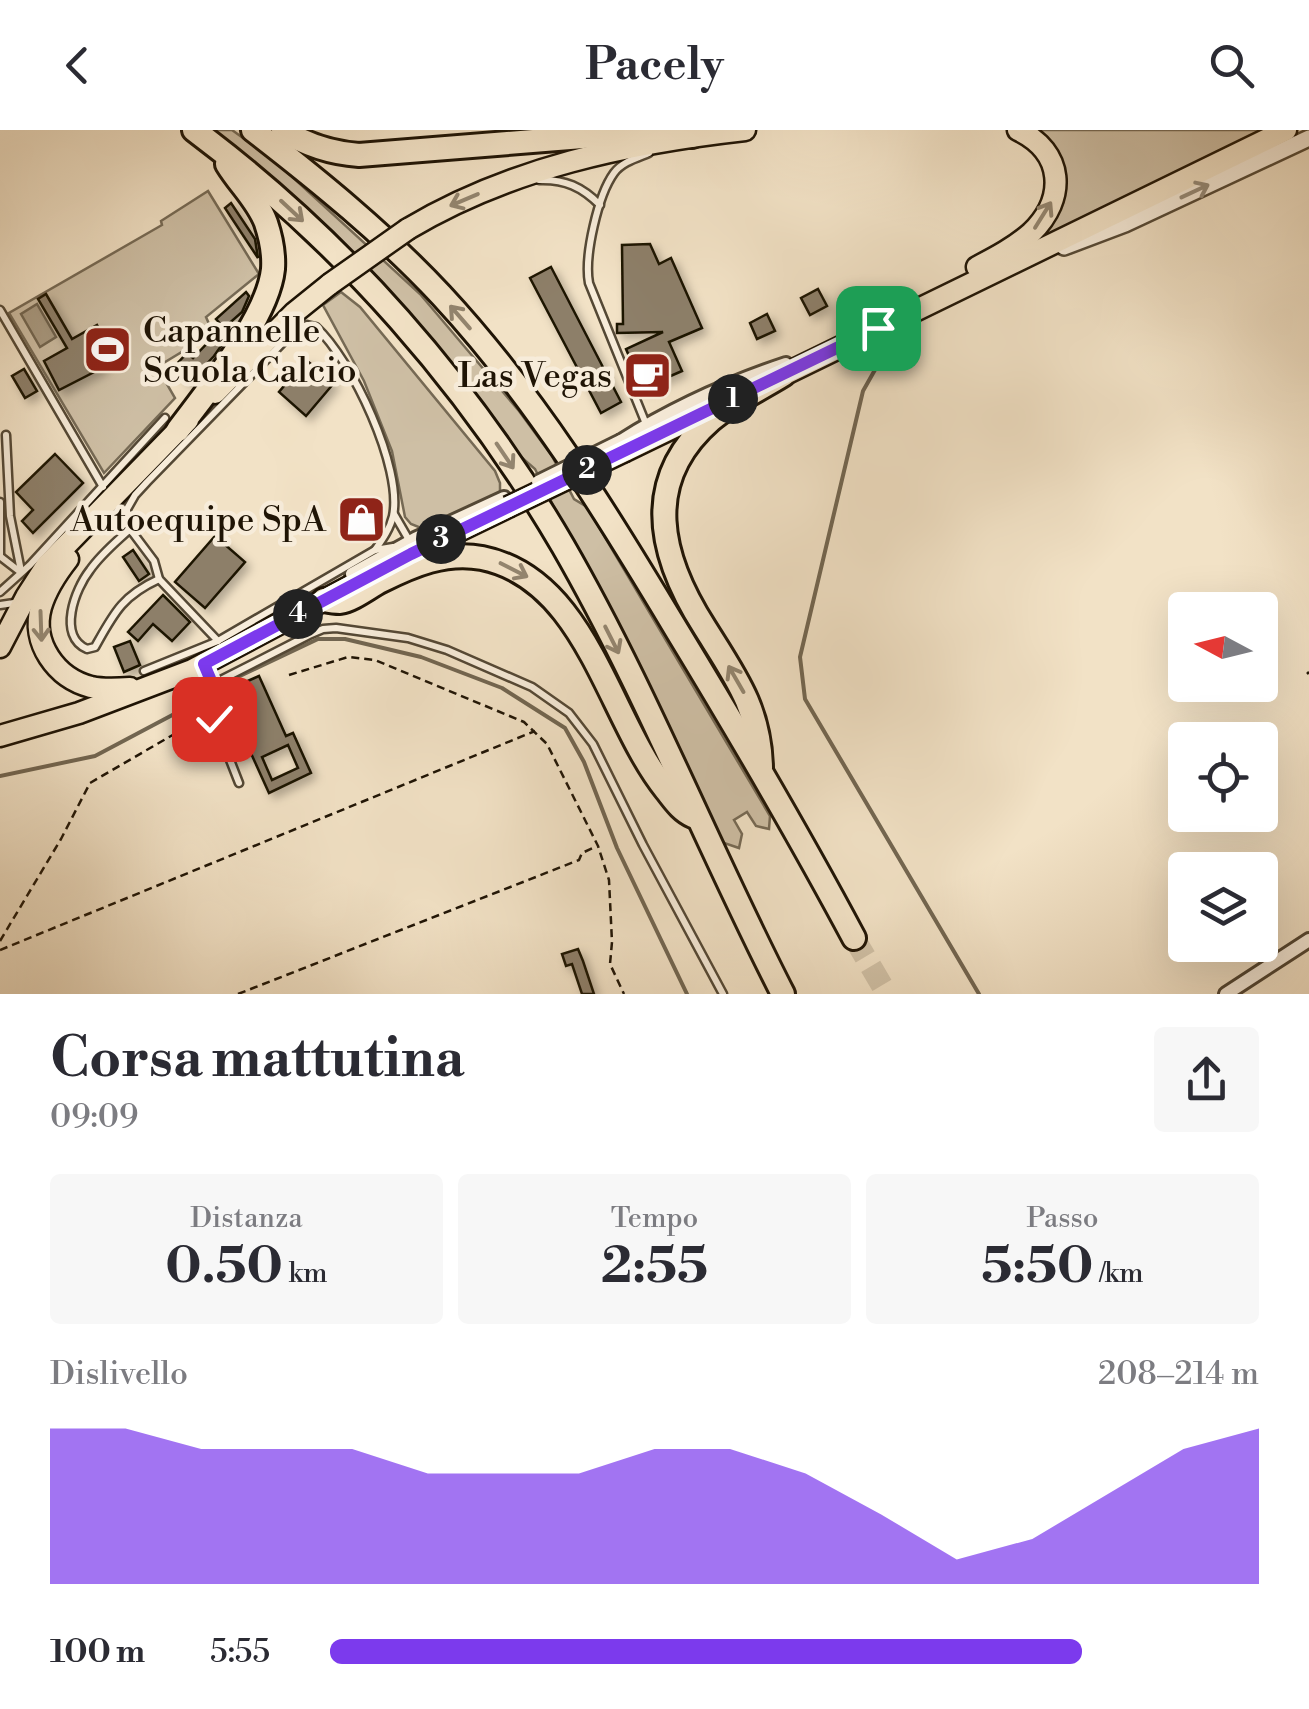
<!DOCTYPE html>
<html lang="it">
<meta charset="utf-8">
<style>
:root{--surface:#fff;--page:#f7f7f7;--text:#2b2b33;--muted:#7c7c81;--accent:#7c3aed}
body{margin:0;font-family:"Libre Bodoni",serif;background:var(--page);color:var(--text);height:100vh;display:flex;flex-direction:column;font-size:38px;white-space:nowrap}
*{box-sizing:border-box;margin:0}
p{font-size:32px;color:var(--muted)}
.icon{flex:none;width:55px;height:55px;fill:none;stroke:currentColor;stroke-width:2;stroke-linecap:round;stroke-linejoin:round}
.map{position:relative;height:864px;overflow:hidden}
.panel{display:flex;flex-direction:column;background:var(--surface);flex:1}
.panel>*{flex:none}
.needle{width:65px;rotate:277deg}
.controls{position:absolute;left:1168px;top:462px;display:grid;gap:20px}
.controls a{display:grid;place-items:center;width:110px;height:110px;border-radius:10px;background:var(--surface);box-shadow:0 10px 40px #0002;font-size:50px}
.pin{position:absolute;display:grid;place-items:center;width:85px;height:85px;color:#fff;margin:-42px;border-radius:20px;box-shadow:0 5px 15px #0006}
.km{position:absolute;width:50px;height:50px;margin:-25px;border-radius:50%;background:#222;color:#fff;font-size:28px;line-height:50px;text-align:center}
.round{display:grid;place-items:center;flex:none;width:105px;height:105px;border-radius:10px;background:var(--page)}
.headline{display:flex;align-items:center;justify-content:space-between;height:170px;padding:0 50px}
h1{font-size:55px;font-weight:700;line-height:75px}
.metrics{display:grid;grid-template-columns:repeat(3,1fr);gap:15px;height:170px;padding:10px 50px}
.metrics div{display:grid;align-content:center;border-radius:10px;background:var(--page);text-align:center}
.metrics b{font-size:50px;font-weight:700}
.metrics small{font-size:28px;font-weight:400}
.metrics p{font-size:28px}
.chart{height:280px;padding:20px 50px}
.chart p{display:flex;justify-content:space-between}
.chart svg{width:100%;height:180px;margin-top:10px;fill:var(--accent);opacity:.7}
ul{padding:0 50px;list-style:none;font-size:32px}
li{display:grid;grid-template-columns:160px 120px 1fr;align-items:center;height:75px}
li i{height:25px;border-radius:12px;background:var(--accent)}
header{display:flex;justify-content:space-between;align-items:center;height:130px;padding:0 50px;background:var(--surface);font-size:45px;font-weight:700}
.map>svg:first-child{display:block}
</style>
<header><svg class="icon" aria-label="back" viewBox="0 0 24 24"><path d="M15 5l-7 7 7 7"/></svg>Pacely<svg class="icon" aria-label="search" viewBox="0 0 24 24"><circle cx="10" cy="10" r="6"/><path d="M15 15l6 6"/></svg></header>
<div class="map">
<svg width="1309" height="864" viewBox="0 0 1309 864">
<defs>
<filter id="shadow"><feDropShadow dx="5" dy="5" stdDeviation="5" flood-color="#0004"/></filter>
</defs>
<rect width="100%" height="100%" fill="#f2e2c6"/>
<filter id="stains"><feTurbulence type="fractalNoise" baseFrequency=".002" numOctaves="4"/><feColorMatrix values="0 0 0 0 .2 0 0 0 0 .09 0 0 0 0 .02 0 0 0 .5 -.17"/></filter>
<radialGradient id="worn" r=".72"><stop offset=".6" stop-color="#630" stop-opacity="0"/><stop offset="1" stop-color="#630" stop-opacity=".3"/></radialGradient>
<!-- green -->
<g fill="#cebfa5" stroke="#766a55" stroke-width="2.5">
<path d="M213 0H232L276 32 420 164 519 281 552 326 574 369 587 377 770 686 769 699 756 696 747 682 734 690 742 704 739 718 724 713 716 702 535 339 520 326 480 275 275 52Z"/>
<path d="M1040 0H1262L1041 109C1064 70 1077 35 1040 0Z"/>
<path d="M208 61 259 144 206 187 213 203 157 237 175 268 104 343 9 183 162 95 161 91Z"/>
<path d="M341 162 360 177 495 341 500 353V362L486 374 469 377 432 396 421 398 411 394 405 387 392 321 364 251 323 175Z"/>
</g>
<!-- water -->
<path fill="#aa9c84" stroke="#726651" stroke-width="2.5" d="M37 174 56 207 40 217 21 184Z"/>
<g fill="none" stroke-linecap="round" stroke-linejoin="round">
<!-- stream -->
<g stroke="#726651" stroke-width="4">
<path d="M897 223 876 238 863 261 800 527 805 569 979 864"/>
<path d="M0 646 95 626 195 573 223 554 318 509H345L421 527 502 558 565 598 584 632 617 718 687 864"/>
</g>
</g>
<!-- building -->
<g fill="#8d7f69" stroke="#1f1405" stroke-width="2.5" fill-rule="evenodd" filter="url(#shadow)">
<path d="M231 73 255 109 258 128 225 78Z"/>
<path d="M650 114 659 134 671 128 702 198 669 212 682 241 643 258 626 219 663 202 617 203V194H623L622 115Z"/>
<path d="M551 137 621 272 601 283 530 148Z"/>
<path d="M818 159 827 176 810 185 801 168Z"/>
<path d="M246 162 249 166 242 182 224 198 216 189Z"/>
<path d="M46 164 72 209 97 195 114 227 100 234 102 238 59 260 44 231 67 218 38 169Z"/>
<path d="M767 184 775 201 757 209 750 193Z"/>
<path d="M218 202 226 209 214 226 189 253 174 237 187 223 193 228Z"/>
<path d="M306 230 334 253 306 286 279 262Z"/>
<path d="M24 239 37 261 25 268 12 246Z"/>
<path d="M55 324 83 353 33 403 22 391 33 380 16 362Z"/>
<path d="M215 406 245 432 205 478 175 452Z"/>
<path d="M133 420 149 444 139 451 123 427Z"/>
<path d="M163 465 190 492 172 511 153 494 138 511 128 502Z"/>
<path d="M130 511 140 535 124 542 114 517Z"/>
<path d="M259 546 286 606 293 603 311 643 269 663 249 619 238 624 222 590 233 585 223 562ZM288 615 298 638 272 650 262 627Z"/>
<path d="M578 819 583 831 594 864H582L572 834 566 836 562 824Z"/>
</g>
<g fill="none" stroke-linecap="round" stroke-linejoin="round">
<!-- motorway-tunnel -->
<path stroke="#d2c3a9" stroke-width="22" stroke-dasharray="22 11" stroke-linecap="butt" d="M854 808 887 864"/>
<defs>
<g id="service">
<path d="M539 50C565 49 582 57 600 75"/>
<path d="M0 180 103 357"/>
<path d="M646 294 589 153C584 126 598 65 614 43 622 32 637 28 649 23"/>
<path d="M6 305 10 386 21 441"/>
<path d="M0 372V427"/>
<path d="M394 384 409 410"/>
<path d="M130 399C116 412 101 424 90 440 75 459 57 506 87 519L95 517C114 483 122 466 159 449"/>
<path d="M1 427 19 441"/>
<path d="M0 462 30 435 165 288"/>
<path d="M0 475 14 473"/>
<path d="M218 511 159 449 154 431 130 399 127 389V379L135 365 147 352 294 201 307 195 316 197C352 230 403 338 393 386 390 399 382 410 375 420"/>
<path d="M207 539 222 577 214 589 239 653"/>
<path d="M144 541 218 511 375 420 393 417"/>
<path d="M213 554 309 505 323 499 336 498 408 508 447 520 532 557 569 583 593 614 643 715 723 864"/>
</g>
<g id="minor">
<path d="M621 311C672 279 729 253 786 234"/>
<path d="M352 444 415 409 504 368"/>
<path d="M1226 864 1309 810"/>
</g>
<path id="tertiary" d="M1064 117 1125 94 1309 8"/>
<g id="primary">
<path d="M408 99C510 38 628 13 745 0"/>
<path d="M977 137C996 127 1015 117 1031 103 1067 68 1064 22 1018 0"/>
<path d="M771 251 1286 0"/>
<path d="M215 263 294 183 330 154"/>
<path d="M625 321 722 274"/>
<path d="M68 429C57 443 46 460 41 477 31 513 56 548 91 557 104 560 117 559 130 558"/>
<path d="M0 517 26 467 46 436 188 290"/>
<path d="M0 606 79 583 192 540 411 424 508 377"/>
</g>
<g id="motorway">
<path d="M194 0C343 111 469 255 563 416 646 560 707 716 783 864"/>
<path d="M253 0C319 51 384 104 441 165 534 265 606 382 676 499 738 601 798 703 854 808"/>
<path d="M283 0C306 15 332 23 359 25L620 4 692 6"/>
<path d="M178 300C207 261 268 188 273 139 274 124 271 108 266 93 258 71 239 54 227 34"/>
<path d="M324 470C329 471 335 472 340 472 353 470 369 457 381 451 413 435 446 421 482 428 587 449 608 588 666 660 674 670 681 681 693 686"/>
<path d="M761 638C760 579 735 546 705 498 660 428 640 352 711 290 732 272 759 260 783 245"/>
</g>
</defs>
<!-- service casing -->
<use href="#service" stroke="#544835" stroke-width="11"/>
<!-- minor casing -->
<use href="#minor" stroke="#544835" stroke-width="18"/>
<!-- tertiary casing -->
<use href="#tertiary" stroke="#544835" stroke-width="20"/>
<!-- primary casing -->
<use href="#primary" stroke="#1f1405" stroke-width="25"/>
<!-- motorway casing -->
<use href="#motorway" stroke="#1f1405" stroke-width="28"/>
<!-- path -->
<g stroke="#1f1405" stroke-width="2.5" stroke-dasharray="8 5" stroke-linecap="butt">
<path d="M1307 544 1309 542"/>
<path d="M289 545 348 527 375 530 524 592 547 614 598 716 609 750 612 812 610 834 624 864"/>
<path d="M0 811 61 709 90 653 207 585"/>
<path d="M0 820 535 601"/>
<path d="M238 864 579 730 582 723 595 717"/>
</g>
<!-- service -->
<use href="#service" stroke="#f7ecda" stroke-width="6"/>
<!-- minor -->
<use href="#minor" stroke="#f7ecda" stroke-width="12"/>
<!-- tertiary -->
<use href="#tertiary" stroke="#f7ecda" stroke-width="15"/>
<!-- primary -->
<use href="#primary" stroke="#f2e2c6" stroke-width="20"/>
<!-- motorway -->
<use href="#motorway" stroke="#f2e2c6" stroke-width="22"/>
<defs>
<path id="minor-bridge" d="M538 352 621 311"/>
<g id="primary-bridge">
<path d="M330 154 408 99"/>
<path d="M508 377 625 321"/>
</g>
</defs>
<!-- minor-bridge casing -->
<use href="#minor-bridge" stroke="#544835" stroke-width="18" stroke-linecap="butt"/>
<!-- primary-bridge casing -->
<use href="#primary-bridge" stroke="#1f1405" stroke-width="25" stroke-linecap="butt"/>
<!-- minor-bridge -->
<use href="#minor-bridge" stroke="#f7ecda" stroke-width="12"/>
<!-- primary-bridge -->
<use href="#primary-bridge" stroke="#f2e2c6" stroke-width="20"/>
</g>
<!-- one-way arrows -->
<defs><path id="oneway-shaft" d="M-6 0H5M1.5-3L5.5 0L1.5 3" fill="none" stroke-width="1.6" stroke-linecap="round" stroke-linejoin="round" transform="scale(2.5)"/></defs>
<use stroke="#968b7a" href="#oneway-shaft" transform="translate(1195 61) rotate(-25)"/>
<g stroke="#93856f">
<use href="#oneway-shaft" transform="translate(464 70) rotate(157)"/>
<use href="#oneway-shaft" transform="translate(292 81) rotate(43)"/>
<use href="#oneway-shaft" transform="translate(1043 85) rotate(-58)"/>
<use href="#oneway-shaft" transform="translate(460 187) rotate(-131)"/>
<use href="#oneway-shaft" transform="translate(505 326) rotate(56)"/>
<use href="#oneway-shaft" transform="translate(514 440) rotate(27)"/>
<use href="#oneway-shaft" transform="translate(41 496) rotate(88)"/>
<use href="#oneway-shaft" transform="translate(612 510) rotate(63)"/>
<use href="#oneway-shaft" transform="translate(736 549) rotate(-120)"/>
</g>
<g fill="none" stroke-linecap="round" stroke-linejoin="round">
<defs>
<path id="route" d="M214 589 222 577 204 534 411 424 878 198"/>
</defs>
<!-- route casing -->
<use href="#route" stroke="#fff" stroke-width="20"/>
<!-- route -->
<use href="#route" stroke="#7c3aed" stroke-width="12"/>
</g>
<!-- icons -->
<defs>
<symbol id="stadium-square" viewBox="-11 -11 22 22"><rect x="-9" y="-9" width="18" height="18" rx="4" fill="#8f2418" stroke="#f7ecda"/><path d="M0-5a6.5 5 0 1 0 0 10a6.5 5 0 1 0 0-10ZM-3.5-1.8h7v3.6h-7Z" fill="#fff"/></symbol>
<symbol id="cafe-square" viewBox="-11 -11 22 22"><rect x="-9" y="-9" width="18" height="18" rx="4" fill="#8f2418" stroke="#f7ecda"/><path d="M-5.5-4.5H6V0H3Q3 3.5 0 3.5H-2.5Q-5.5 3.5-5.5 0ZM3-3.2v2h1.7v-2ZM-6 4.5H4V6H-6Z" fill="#fff"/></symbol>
<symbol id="shop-square" viewBox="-11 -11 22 22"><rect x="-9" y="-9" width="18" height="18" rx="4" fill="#8f2418" stroke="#f7ecda"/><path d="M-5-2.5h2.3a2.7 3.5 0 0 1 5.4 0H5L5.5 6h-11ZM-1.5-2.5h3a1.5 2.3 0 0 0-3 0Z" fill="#fff"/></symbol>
</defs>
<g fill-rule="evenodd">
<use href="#stadium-square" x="80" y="192" width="55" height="55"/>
<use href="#cafe-square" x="620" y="218" width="55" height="55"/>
<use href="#shop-square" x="334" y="362" width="55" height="55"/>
</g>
<g text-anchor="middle" stroke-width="9" stroke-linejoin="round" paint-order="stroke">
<!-- poi labels -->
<g font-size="35" fill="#1f1405" stroke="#f7ecda" text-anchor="end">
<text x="143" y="212" text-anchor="start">Capannelle<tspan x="143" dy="40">Scuola Calcio</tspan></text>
<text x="612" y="257">Las Vegas</text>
<text x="326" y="401">Autoequipe SpA</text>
</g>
</g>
<rect width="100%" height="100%" filter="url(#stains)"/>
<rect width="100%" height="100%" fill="url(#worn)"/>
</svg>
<div class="controls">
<a><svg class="needle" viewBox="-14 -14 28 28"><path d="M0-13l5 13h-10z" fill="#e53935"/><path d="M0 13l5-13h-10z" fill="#7c7c81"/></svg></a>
<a><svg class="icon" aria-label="locate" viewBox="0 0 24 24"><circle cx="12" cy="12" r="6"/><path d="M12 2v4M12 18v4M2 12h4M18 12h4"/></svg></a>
<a><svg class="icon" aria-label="layers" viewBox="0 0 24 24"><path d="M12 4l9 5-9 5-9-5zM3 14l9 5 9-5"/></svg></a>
</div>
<div class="pin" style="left:878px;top:198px;background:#1e9e55"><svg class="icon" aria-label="arrive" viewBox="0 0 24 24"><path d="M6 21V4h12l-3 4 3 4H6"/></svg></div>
<div class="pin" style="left:214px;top:589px;background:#d93025"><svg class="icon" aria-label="check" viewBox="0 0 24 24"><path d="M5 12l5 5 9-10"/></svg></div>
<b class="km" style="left:733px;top:269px">1</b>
<b class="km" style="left:587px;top:340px">2</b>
<b class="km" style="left:441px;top:409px">3</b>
<b class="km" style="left:298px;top:484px">4</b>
</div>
<section class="panel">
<div class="headline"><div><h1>Corsa mattutina</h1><p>09:09</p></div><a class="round"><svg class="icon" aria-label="share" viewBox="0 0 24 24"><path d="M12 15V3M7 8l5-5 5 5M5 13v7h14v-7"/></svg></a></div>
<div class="metrics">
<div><p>Distanza</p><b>0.50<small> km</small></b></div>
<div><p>Tempo</p><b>2:55</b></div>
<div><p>Passo</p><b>5:50<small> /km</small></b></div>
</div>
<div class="chart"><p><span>Dislivello</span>208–214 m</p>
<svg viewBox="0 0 160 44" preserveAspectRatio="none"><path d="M0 44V6L10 6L20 11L30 11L40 11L50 17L60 17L70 17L80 11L90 11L100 17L110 27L120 38L130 33L140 22L150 11L160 6V44z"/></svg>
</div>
<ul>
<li><b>100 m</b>5:55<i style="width:81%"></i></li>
</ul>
</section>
